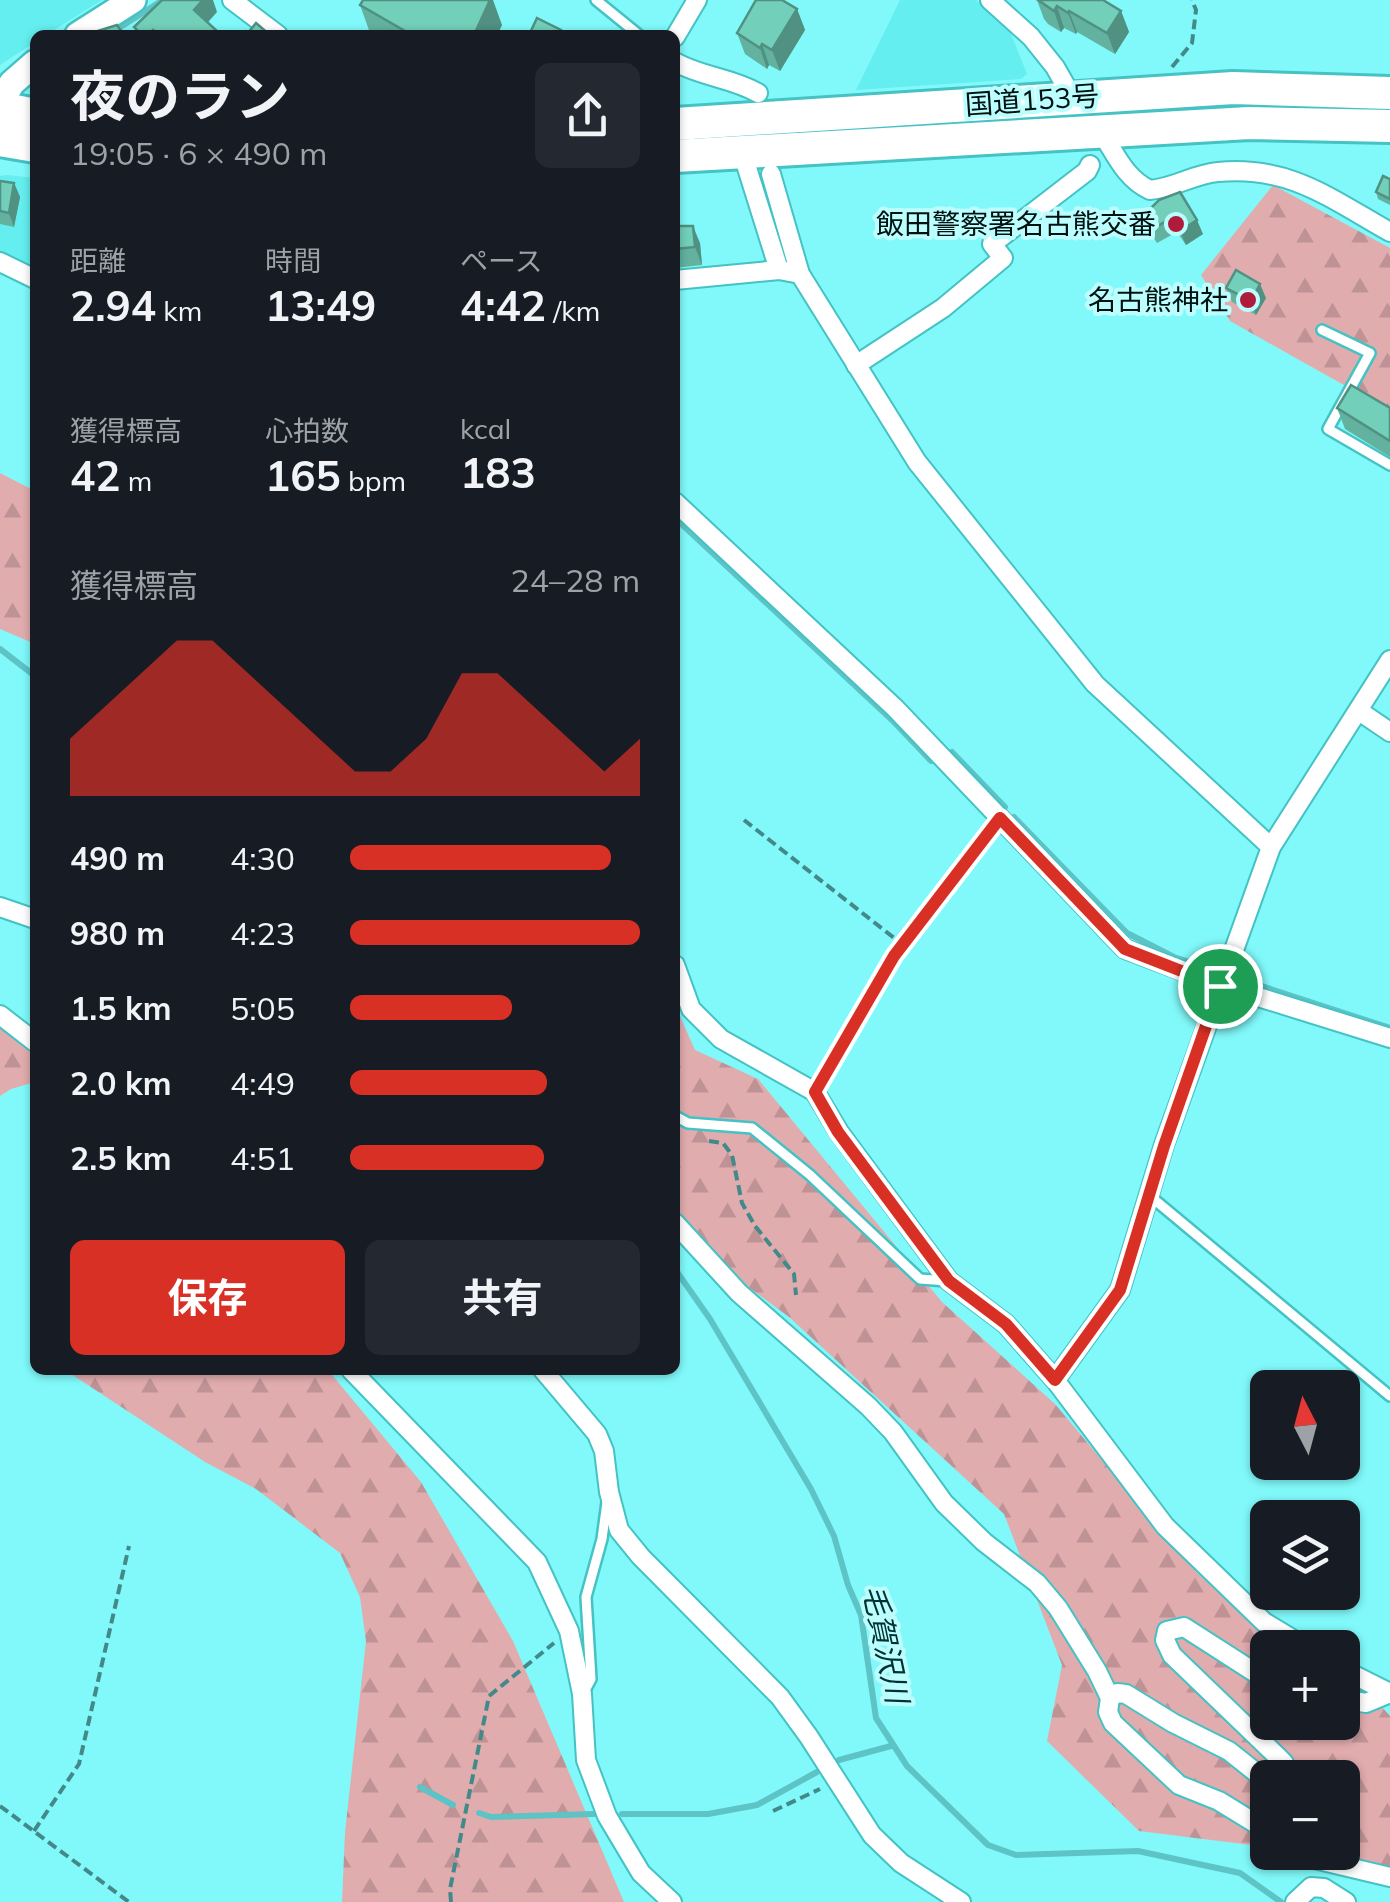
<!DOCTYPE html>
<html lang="ja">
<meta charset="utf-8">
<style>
:root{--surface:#171b24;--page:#242831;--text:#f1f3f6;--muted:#9ea1a6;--accent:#d93025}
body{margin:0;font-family:Mulish,"Noto Sans JP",sans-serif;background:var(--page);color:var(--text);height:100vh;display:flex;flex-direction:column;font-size:38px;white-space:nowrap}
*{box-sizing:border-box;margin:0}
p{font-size:32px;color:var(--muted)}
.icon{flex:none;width:55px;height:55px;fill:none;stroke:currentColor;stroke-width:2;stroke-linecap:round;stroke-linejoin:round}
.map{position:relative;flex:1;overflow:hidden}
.details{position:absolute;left:30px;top:30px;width:650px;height:1345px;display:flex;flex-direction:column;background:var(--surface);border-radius:15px;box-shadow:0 2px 8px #0004}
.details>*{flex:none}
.needle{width:65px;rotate:354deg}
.tools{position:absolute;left:1250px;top:1370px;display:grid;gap:20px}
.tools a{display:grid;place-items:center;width:110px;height:110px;border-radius:15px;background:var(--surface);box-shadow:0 2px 8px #0004;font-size:50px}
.pin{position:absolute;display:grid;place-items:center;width:85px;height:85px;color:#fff;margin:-42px;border:5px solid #fff;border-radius:50%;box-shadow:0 2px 10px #0007}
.round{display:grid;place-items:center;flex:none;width:105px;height:105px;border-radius:15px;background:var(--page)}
.head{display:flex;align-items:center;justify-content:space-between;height:170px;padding:0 40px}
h1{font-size:55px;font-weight:700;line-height:75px}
.metrics{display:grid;grid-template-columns:repeat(3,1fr);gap:15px;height:170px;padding:10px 40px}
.metrics div{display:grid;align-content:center}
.metrics b{font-size:42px;font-weight:700}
.metrics small{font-size:28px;font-weight:400}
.metrics p{font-size:28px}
.chart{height:280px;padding:20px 40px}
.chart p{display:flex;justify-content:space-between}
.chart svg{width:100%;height:180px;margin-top:10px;fill:var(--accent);opacity:.7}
.button{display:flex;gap:20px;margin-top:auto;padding:20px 40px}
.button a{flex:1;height:115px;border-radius:15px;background:var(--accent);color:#fff;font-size:40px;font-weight:700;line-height:115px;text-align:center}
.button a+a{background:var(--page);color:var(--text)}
ul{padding:0 40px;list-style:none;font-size:32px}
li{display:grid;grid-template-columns:160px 120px 1fr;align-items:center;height:75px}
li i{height:25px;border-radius:12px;background:var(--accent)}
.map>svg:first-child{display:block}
</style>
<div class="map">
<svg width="1390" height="1902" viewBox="0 0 1390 1902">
<defs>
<pattern id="forest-firs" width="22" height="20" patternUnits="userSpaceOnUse" patternTransform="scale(2.5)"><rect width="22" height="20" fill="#e1acae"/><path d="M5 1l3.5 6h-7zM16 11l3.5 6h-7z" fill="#bf9395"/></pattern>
</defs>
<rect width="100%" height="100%" fill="#81f9fa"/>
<!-- built -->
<g fill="#65eeef">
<path d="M0 0H102L46 35H35V42L0 65Z"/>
<path d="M900 0H976L1009 29 1027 74 1021 79 856 90Z"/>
<path d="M7 175 35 178V266L0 253V176Z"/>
</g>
<!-- forest -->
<g fill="url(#forest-firs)">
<path d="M1273 185 1390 248V411L1230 321 1201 275Z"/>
<path d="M0 473 35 491V644L0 629Z"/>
<path d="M675 1005 695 1050 758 1079 942 1302 1055 1404 1196 1572 1228 1601 1289 1647 1268 1648V1722H1342L1343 1675 1356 1678 1390 1716V1872L1351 1858 1311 1853 1342 1852V1778H1268L1267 1847 1139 1831 1047 1741 1062 1665 1004 1514 789 1317 675 1233Z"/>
<path d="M0 1015 35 1042V1082L11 1089 0 1096Z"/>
<path d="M65 1370H328L421 1482 513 1641 624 1902H342L345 1832 366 1641 360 1597 340 1553 256 1489 205 1462Z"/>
</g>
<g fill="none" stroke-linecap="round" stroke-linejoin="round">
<!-- stream -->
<g stroke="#5dc3c5" stroke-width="6">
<path d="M108 35 163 0"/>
<path d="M675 518 892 720 931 761"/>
<path d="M0 649 35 676"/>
<path d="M952 752 1005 807"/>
<path d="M1014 817 1127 933 1174 957 1218 971"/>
<path d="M1237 978 1390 1028"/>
<path d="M675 1269 710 1319 811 1489 834 1536 848 1585 861 1615 876 1718 907 1766 988 1845 1016 1855 1138 1851 1240 1873 1281 1902"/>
<path d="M839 1760 891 1746"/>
<path d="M420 1787 453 1805"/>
<path d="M479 1813 491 1817 594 1814"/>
<path d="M622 1814H708L757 1805 817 1772"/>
</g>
<defs>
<g id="lane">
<path d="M596 0 639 35"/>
<path d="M1322 330 1370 353 1328 429 1390 465"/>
<path d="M675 1116 688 1123 752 1128 810 1175 920 1279 947 1281"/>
<path d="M1150 1196 1390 1396"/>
<path d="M584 1692 591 1679 586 1597 602 1539 607 1502"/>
</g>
<g id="street">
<path d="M232 0 278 35"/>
<path d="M990 0 1031 37 1055 67 1075 102"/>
<path d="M675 37 697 0"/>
<path d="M675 62C702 77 732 78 758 93"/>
<path d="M1099 129C1115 152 1124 178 1150 190 1174 188 1194 174 1218 172 1289 165 1331 199 1390 232"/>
<path d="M742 152 779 270"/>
<path d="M771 174 800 274 917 462 1095 684 1271 847"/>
<path d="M0 262 35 279"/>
<path d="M675 280 779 270 800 274"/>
<path d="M856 365 943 308 1003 258 992 244 1087 171 1090 165"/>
<path d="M675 502 895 708 1125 949 1220 985 1390 1038"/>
<path d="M1359 711 1390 732"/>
<path d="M0 907 35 919"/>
<path d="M675 965 691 1009 721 1039 815 1092 839 1132 949 1281 1006 1324 1055 1380 1165 1526 1264 1622 1307 1648"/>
<path d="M0 1015 35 1042"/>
<path d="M675 1223 739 1293 868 1406 893 1432 944 1503 984 1542 1037 1583 1058 1608 1097 1671 1110 1698 1108 1712 1113 1723 1179 1785 1219 1801 1268 1831"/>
<path d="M351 1370 537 1562 569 1631 582 1694 586 1760 607 1816 641 1873 672 1902"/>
<path d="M543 1370 597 1434 604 1451 609 1492 619 1530 641 1557 780 1697 809 1737 872 1835 901 1863 961 1902"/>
<path d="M1055 1380 1120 1290 1164 1145 1271 847 1390 660"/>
<path d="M1342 1669 1390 1693"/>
<path d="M1268 1681 1184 1627 1167 1631 1165 1640 1172 1655 1278 1757 1284 1763 1286 1778"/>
<path d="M1110 1698 1117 1693 1126 1694 1173 1723 1229 1751 1268 1782"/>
<path d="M1342 1699 1366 1703 1390 1693"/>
<path d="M1301 1852 1310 1858 1390 1877"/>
<path d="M1295 1902 1311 1887 1324 1888 1346 1902"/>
</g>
<g id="secondary">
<path d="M78 35 133 0"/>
<path d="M0 102 12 83 35 63"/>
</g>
<g id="highway">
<path d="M0 108 35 115"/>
<path d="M675 124 1233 88 1390 93"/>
<path d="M0 140 35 146"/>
<path d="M675 156 1249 123 1390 126"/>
</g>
</defs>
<!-- lane casing -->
<use href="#lane" stroke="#44c2c4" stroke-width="14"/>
<!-- street casing -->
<use href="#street" stroke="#44c2c4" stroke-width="22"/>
<!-- secondary casing -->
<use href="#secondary" stroke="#44c2c4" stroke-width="30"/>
<!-- highway casing -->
<use href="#highway" stroke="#44c2c4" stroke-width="38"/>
<!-- path -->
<g stroke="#438989" stroke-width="4" stroke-dasharray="10 5" stroke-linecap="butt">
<path d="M1172 67 1192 43 1196 10 1192 0"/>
<path d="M744 820 903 945"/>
<path d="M823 1079 894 956 990 830"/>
<path d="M709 1141 723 1143 732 1155 742 1203 755 1226 794 1274 796 1295"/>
<path d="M0 1806 129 1902"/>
<path d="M773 1811 820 1789"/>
<path d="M34 1831 79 1764 129 1546"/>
<path d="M451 1902 450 1889 489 1696 554 1643"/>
</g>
<!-- lane -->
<use href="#lane" stroke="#fff" stroke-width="9"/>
<!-- street -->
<use href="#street" stroke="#fff" stroke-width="18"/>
<!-- secondary -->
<use href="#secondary" stroke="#fff" stroke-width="25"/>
<!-- highway -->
<use href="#highway" stroke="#fff" stroke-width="32"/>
</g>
<!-- wall -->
<g fill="#62b29f">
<path d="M1037 0H1103L1121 11 1129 32 1115 54 1077 32 1076 34 1064 28 1061 32 1048 24 1044 19Z"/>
<path d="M360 5 502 25 497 35H373L370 33Z"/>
<path d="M797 9 805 30 780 71 769 65 767 69 745 54 737 33Z"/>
<path d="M1390 179V205L1378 199 1376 192Z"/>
<path d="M0 181 14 183 20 197 14 227 0 224Z"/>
<path d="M1159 200 1203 234 1186 245 1177 232 1157 243 1149 230 1144 215Z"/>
<path d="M675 226 700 243 702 265 675 268Z"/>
<path d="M1226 288 1266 298 1256 315 1232 302Z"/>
<path d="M1337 408H1390V457L1345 429Z"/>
</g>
<!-- shaded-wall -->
<g fill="#509182">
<path d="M203 0H213L217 12 201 30 194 10Z"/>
<path d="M490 0H493L502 25 497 35H474Z"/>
<path d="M1057 6 1064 28 1061 32 1054 11Z"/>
<path d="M797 9 805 30 780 71 772 50Z"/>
<path d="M1069 11 1077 32 1076 34 1068 13Z"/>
<path d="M1121 11 1129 32 1115 54 1107 33Z"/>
<path d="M762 44 769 65 767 69 760 48Z"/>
<path d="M14 183 20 197 14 227 9 213Z"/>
<path d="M1197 220 1203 234 1186 245 1180 231Z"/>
<path d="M693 226 700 243 702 265 695 247Z"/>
<path d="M1260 284 1266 298 1256 315 1251 301Z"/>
</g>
<!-- building -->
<g fill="#72cfb9" stroke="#509182" stroke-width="2.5">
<path d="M162 0H203L194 10 217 31 213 35H159L153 30 148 35H142L134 27Z"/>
<path d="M363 0H490L474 35H412L360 5Z"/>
<path d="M756 0H782L797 9 772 50 762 44 760 48 737 33Z"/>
<path d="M1038 0H1103L1121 11 1107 33 1069 11 1068 13 1057 6 1054 11Z"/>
<path d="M537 18 561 30 558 35H529Z"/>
<path d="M256 23 270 35H249L247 34Z"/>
<path d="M117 25 124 35H85Z"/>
<path d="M1383 176 1390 179V199L1376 192Z"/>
<path d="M0 181 14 183 9 213 0 211Z"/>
<path d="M1180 192 1197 220 1180 231 1172 218 1152 229 1144 215 1159 200Z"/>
<path d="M675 226H693L695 247 675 249Z"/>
<path d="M1236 270 1260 284 1251 301 1226 288Z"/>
<path d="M1351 385 1390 408V441L1337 408Z"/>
</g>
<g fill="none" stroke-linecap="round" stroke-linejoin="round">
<defs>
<path id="route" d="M1000 818 1125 949 1220 986 1164 1146 1120 1290 1055 1380 1006 1324 949 1281 838 1132 815 1092 894 956Z"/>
</defs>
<!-- route casing -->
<use href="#route" stroke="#fff" stroke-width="20"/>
<!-- route -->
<use href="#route" stroke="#d93025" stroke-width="12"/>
</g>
<!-- markers -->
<g fill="#af1b3b" stroke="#bcfefe" stroke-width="4">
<circle cx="1176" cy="224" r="10"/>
<circle cx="1248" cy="300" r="10"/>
</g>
<g text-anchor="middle" stroke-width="8" stroke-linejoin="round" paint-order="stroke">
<!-- street labels -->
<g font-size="28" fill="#011" stroke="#bcfefe">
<text transform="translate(1032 100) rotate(-4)" y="10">国道153号</text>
</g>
<!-- poi labels -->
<g font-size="28" fill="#011" stroke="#bcfefe" text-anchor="end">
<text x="1156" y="234">飯田警察署名古熊交番</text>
<text x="1228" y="310">名古熊神社</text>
</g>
<!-- water labels -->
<g font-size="30" font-style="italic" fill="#003233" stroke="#bcfefe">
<text transform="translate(885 1644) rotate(78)" y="10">毛賀沢川</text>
</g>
</g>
</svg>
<div class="tools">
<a><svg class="needle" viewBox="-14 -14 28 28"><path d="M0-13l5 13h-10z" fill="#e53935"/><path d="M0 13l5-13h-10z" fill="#9ea1a6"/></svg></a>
<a><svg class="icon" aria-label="layers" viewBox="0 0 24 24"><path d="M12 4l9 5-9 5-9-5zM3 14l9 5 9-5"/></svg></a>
<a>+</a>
<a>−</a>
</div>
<div class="pin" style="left:1220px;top:986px;background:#1e9e55"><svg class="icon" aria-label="arrive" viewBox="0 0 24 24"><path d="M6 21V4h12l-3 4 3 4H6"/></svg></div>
<section class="details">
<div class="head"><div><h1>夜のラン</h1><p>19:05 · 6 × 490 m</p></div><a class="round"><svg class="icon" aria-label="share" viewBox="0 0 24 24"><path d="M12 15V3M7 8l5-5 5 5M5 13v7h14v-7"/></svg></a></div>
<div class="metrics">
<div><p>距離</p><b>2.94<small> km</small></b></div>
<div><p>時間</p><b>13:49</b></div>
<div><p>ペース</p><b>4:42<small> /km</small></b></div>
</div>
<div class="metrics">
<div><p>獲得標高</p><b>42<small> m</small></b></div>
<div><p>心拍数</p><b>165<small> bpm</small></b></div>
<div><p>kcal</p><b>183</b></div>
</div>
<div class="chart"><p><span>獲得標高</span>24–28 m</p>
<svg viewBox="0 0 160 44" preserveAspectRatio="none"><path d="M0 44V30L10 22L20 14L30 6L40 6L50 14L60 22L70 30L80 38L90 38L100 30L110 14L120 14L130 22L140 30L150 38L160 30V44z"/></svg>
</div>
<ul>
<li><b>490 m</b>4:30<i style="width:90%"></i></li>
<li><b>980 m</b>4:23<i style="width:100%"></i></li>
<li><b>1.5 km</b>5:05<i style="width:56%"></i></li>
<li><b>2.0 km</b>4:49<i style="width:68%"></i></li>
<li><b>2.5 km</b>4:51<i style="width:67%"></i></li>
</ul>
<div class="button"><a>保存</a><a>共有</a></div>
</section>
</div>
